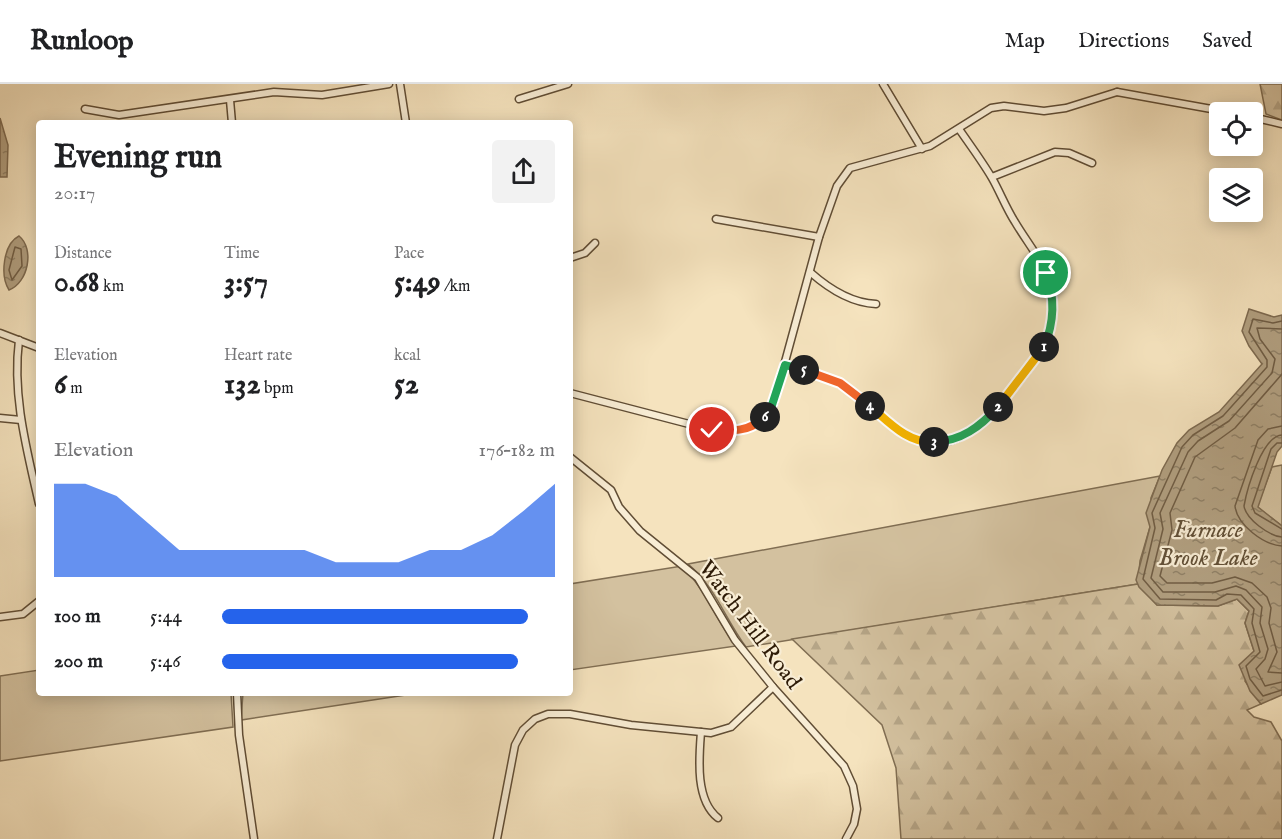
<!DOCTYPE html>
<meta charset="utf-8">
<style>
:root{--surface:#fff;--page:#f2f2f2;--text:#202124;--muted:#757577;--line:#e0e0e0;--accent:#2563eb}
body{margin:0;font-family:"IM FELL English",serif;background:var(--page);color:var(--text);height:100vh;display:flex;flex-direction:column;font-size:22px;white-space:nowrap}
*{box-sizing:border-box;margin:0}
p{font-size:20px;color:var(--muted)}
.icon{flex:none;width:33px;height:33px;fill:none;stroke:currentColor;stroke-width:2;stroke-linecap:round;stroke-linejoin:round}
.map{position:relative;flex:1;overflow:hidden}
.drawer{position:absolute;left:36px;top:36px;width:537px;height:576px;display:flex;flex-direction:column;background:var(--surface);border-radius:6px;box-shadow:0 3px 15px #0003}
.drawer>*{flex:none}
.fabs{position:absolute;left:1209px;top:18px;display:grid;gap:12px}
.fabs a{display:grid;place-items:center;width:54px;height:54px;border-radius:6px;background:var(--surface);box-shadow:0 3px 15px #0003;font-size:30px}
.pin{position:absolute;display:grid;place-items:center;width:51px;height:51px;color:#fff;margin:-26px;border:3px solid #fff;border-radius:50%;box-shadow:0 2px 6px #0007}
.km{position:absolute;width:30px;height:30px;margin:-15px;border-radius:50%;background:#222;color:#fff;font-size:16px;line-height:30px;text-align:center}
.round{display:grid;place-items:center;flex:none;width:63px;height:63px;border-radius:6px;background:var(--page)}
.headline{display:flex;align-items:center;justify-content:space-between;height:102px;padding:0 18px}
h1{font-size:33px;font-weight:700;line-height:45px}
.stats{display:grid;grid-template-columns:repeat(3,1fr);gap:9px;height:102px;padding:6px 18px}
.stats div{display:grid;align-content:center}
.stats b{font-size:30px;font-weight:700}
.stats small{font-size:16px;font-weight:400}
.stats p{font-size:16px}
.chart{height:168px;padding:12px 18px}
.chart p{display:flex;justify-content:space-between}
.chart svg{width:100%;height:108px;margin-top:6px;fill:var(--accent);opacity:.7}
ul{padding:0 18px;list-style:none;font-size:20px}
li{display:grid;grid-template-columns:96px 72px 1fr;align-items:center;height:45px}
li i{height:15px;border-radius:8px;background:var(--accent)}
header{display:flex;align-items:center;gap:36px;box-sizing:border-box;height:84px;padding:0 30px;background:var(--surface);border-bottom:2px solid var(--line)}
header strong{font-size:28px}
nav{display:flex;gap:33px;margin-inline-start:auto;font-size:21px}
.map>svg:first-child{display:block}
</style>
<header>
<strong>Runloop</strong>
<nav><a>Map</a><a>Directions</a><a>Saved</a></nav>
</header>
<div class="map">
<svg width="1282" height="755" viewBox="0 0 1282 755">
<defs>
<pattern id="forest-firs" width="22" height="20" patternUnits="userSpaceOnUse" patternTransform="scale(1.5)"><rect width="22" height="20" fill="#d3c19f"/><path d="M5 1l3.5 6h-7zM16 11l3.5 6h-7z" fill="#b5a587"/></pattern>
<pattern id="water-ripples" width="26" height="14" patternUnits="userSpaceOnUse" patternTransform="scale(1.5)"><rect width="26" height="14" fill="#b19f80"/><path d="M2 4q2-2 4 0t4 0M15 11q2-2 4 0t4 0" fill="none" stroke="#908167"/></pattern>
</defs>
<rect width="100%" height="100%" fill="#f5e3be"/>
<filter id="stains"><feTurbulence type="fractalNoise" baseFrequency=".00333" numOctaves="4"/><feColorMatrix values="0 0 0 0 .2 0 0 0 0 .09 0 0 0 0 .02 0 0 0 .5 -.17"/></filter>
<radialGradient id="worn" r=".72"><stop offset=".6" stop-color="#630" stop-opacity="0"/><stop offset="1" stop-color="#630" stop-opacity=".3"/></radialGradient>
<!-- grass -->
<g fill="#d3c19f" stroke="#806e53" stroke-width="1.5">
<path d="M1282 381V442L1257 423 1272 383Z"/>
<path d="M1160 392 1151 414 1150 443 1140 477 1138 500 746 563C725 535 715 502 688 480Z"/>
<path d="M682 482C707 507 715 535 736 562L570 586V500Z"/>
<path d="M39 586V609H231L233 643 0 677V592Z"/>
<path d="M243 609H419L241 636Z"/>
</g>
<!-- forest -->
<g fill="url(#forest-firs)" stroke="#806e53" stroke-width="1.5">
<path d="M1260 0H1282V36L1266 30Z"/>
<path d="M1138 500 1157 521 1218 522 1237 515 1249 527 1245 539 1254 567 1245 597 1261 620 1247 626 1254 633 1271 638 1282 657V755H901L896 684 882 641 792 555Z"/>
</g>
<!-- water -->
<g fill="url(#water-ripples)" stroke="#7d6a50" stroke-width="1.5">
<path d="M0 34 8 61 7 93H0Z"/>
<path d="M19 152C35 165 28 199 9 206 0 192 3 160 19 152Z"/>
<path d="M1249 225 1274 233 1282 231V362L1277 368 1258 423 1282 442V611L1261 620 1250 607 1239 581 1254 567 1245 539 1249 527 1237 515 1218 522 1157 521 1139 503 1136 496 1150 443 1146 429 1162 386 1177 359 1189 346 1219 328 1262 280 1249 262 1242 247Z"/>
</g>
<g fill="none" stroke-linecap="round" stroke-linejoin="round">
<!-- shore -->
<g stroke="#705d44" stroke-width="1.5">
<path d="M15 163 21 165 22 182 12 196 9 186Z"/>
<path d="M1282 237 1273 239 1253 235 1249 248 1267 276V283L1223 332 1193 351 1182 363 1152 429 1155 444 1143 495 1160 515 1216 516 1227 510 1241 511 1254 525 1252 539 1260 568 1246 582 1250 595 1263 612 1282 606"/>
<path d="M1282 245 1257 244 1260 255 1275 275 1272 289 1229 337 1198 357 1188 368 1160 429 1163 445 1151 494 1163 508H1215L1236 502 1246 506 1262 523 1260 539 1268 565 1265 575 1256 585 1265 602 1282 598"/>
<path d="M1282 290 1235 344 1195 373 1170 429 1172 446 1160 492 1167 499H1212L1235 493 1252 499 1267 513 1271 524 1269 539 1277 568 1268 588 1282 589"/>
<path d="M1282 342 1268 345 1258 356 1235 422C1237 441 1264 461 1282 462"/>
<path d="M1282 351C1262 352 1247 405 1244 422 1246 435 1269 452 1282 453"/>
<path d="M1282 359H1277L1271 365 1252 422 1255 429 1282 445"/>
</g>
<defs>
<g id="minor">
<path d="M400 0 406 39"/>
<path d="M883 0 922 65"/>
<path d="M1117 8 1228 28"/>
<path d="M519 15 568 0"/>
<path d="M230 16 232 39"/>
<path d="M85 25 119 31 274 8 322 11 389 0"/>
<path d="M1252 33 1282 40"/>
<path d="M992 93 1055 68 1069 69 1092 79"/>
<path d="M716 135 819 153"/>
<path d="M570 174 585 169 595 159"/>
<path d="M810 188C828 204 851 219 876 220"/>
<path d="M0 249 39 264"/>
<path d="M19 256C12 312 27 366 39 420"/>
<path d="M785 281C813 288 836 295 860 313 882 329 896 353 926 358 956 364 981 342 999 321 1032 284 1068 241 1046 188 1038 171 1025 155 1015 138 1006 124 1000 108 992 94 982 77 970 61 959 45"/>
<path d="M570 309 712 346C742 348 755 348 773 322L819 153 837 102 850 84 930 62 991 24 1004 22 1044 27 1066 24 1117 8"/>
<path d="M0 334 21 336"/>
<path d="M570 373 611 406 619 423 640 447 698 494 735 556 773 603 844 682 853 702 857 725 854 740 846 755"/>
<path d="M0 533 23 530 39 517"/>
<path d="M237 609 239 651 254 755"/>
<path d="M701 648C699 674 695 716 718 734"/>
<path d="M497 755 515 661 523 646 535 635 548 630H570L631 641 711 649 731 643 773 603"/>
</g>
</defs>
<!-- minor casing -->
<use href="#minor" stroke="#604d35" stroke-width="9"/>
<!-- minor -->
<use href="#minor" stroke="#f8edd5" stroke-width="6"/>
</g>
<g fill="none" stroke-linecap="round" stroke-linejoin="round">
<defs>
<path id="split-1" d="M1044 263C1054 239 1055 213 1046 189"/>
<path id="split-2" d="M998 323 1044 263"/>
<path id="split-3" d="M934 358C961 357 980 343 998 323"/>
<path id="split-4" d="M870 322C889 338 907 359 934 358"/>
<path id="split-5" d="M804 286 840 299 870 322"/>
<path id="split-6" d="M765 333 772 321 785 281 804 286"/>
<path id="split-7" d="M712 346C733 347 749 348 765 333"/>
</defs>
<!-- split-1 casing -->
<use href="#split-1" stroke="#fff" stroke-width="12"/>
<!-- split-2 casing -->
<use href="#split-2" stroke="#fff" stroke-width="12"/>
<!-- split-3 casing -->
<use href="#split-3" stroke="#fff" stroke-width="12"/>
<!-- split-4 casing -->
<use href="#split-4" stroke="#fff" stroke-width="12"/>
<!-- split-5 casing -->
<use href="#split-5" stroke="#fff" stroke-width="12"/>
<!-- split-6 casing -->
<use href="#split-6" stroke="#fff" stroke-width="12"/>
<!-- split-7 casing -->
<use href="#split-7" stroke="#fff" stroke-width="12"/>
<!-- split-1 -->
<use href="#split-1" stroke="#22a559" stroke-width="8"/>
<!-- split-2 -->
<use href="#split-2" stroke="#f5b400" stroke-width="8"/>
<!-- split-3 -->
<use href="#split-3" stroke="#22a559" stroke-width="8"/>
<!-- split-4 -->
<use href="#split-4" stroke="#f5b400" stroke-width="8"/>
<!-- split-5 -->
<use href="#split-5" stroke="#f0652b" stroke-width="8"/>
<!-- split-6 -->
<use href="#split-6" stroke="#22a559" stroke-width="8"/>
<!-- split-7 -->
<use href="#split-7" stroke="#f0652b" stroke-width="8"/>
</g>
<g text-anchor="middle" stroke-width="4.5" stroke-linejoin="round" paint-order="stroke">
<!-- street labels -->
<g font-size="22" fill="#2e1b07" stroke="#f8edd5">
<text transform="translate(751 540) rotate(53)" y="8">Watch Hill Road</text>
</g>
<!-- water labels -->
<g font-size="24" font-style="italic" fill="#625037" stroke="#f8edd5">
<text x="1208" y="453">Furnace<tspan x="1208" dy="28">Brook Lake</tspan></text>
</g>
</g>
<rect width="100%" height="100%" filter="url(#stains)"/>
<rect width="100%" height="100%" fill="url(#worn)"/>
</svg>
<div class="fabs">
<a><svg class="icon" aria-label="locate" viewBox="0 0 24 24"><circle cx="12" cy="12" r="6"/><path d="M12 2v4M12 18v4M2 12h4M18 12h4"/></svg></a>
<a><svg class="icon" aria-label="layers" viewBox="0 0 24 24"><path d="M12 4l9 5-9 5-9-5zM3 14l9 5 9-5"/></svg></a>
</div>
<div class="pin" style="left:1046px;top:189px;background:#1e9e55"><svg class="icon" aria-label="arrive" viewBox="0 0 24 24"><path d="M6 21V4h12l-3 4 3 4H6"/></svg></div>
<div class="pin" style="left:712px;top:346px;background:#d93025"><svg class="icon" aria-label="check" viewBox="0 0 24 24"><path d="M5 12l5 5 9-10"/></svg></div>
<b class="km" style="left:1044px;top:263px">1</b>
<b class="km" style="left:998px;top:323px">2</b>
<b class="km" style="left:934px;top:358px">3</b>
<b class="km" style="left:870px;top:322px">4</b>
<b class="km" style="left:804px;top:286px">5</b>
<b class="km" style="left:765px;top:333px">6</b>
<section class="drawer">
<div class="headline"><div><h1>Evening run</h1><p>20:17</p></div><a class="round"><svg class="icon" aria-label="share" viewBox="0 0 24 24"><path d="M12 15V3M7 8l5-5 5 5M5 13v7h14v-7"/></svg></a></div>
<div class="stats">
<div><p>Distance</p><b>0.68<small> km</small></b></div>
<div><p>Time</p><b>3:57</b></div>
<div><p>Pace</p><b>5:49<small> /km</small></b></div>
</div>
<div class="stats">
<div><p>Elevation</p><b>6<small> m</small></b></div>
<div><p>Heart rate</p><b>132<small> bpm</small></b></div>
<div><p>kcal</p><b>52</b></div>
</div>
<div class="chart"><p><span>Elevation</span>176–182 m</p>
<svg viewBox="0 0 160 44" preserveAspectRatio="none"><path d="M0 44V6L10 6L20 11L30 22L40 33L50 33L60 33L70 33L80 33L90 38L100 38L110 38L120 33L130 33L140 27L150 17L160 6V44z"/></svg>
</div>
<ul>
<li><b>100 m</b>5:44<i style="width:92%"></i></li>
<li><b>200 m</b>5:46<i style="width:89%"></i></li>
</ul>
</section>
</div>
